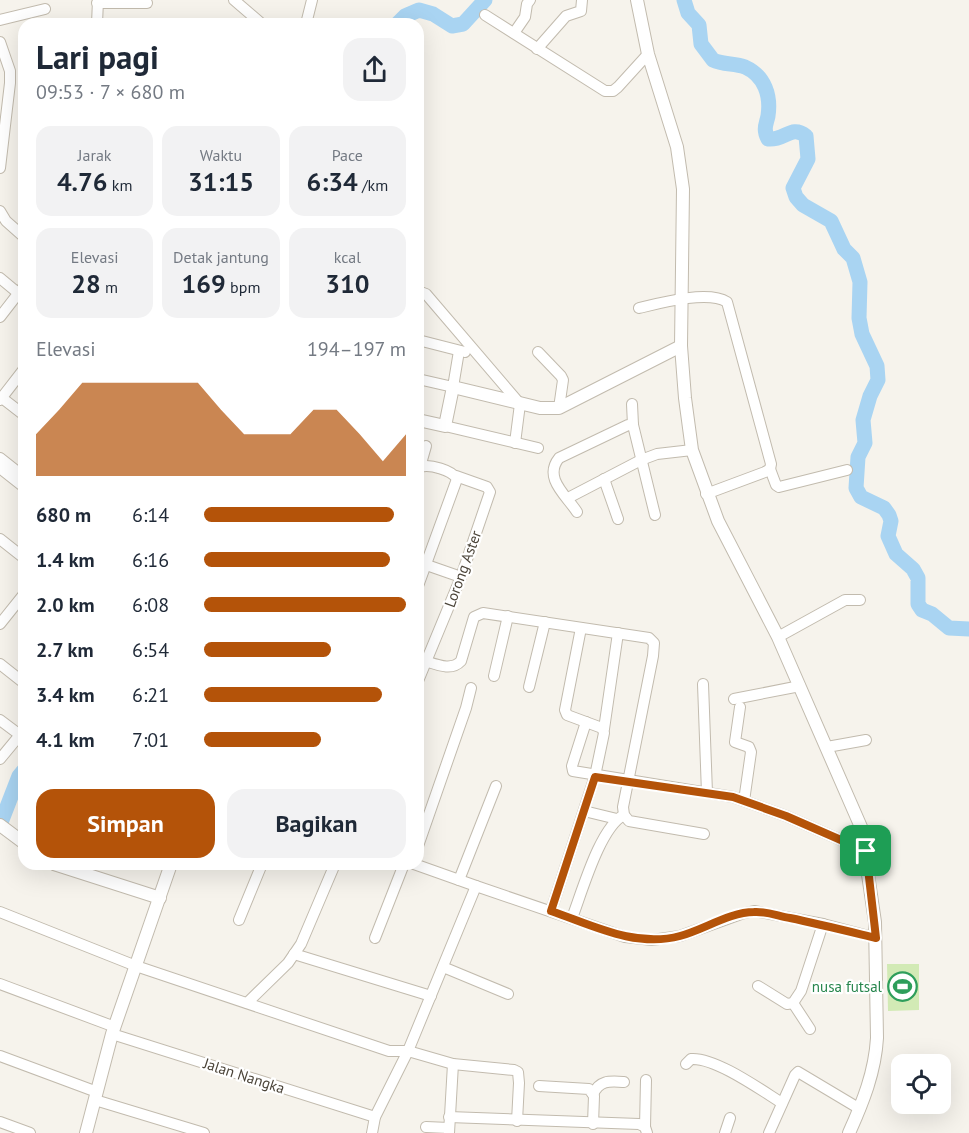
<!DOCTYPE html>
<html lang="id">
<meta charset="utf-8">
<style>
:root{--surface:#fff;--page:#f2f2f3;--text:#1f2937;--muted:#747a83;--accent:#b45309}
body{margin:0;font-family:"PT Sans",sans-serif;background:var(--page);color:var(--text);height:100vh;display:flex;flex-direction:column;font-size:22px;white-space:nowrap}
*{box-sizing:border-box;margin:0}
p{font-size:20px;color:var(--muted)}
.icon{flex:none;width:33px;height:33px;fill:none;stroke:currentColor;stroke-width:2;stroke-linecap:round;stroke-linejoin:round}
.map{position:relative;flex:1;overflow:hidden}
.panel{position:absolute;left:18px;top:18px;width:406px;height:852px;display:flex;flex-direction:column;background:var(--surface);border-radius:18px;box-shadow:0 6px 24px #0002}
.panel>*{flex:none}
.buttons{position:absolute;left:891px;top:1054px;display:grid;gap:12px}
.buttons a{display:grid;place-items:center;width:60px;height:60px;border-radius:12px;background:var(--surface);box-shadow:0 6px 24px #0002;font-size:30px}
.pin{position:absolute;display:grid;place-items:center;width:51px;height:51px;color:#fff;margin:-26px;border-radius:12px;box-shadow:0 3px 9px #0006}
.round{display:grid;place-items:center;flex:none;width:63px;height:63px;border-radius:18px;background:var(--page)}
.head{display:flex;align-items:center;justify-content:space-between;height:102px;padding:0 18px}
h1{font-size:33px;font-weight:700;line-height:45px}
.metrics{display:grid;grid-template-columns:repeat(3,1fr);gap:9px;height:102px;padding:6px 18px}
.metrics div{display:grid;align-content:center;border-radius:15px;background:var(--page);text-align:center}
.metrics b{font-size:26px;font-weight:700}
.metrics small{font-size:16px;font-weight:400}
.metrics p{font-size:16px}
.chart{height:168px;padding:12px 18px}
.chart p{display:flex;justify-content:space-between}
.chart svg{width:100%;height:108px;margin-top:6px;fill:var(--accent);opacity:.7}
.cta{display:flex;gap:12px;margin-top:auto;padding:12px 18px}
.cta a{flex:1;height:69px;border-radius:18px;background:var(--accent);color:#fff;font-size:24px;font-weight:700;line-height:69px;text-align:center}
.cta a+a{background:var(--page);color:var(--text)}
ul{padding:0 18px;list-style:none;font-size:20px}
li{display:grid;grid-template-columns:96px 72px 1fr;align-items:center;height:45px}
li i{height:15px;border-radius:8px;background:var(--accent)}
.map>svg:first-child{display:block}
</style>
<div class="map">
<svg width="969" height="1133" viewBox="0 0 969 1133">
<rect width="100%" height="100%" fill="#f6f3ec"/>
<!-- park -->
<path fill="#d2eab5" d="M887 964H919V1010L888 1011Z"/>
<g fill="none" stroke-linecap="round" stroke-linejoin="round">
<!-- river -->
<g stroke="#a9d4f2" stroke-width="15">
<path d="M684 0 688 13 699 25 701 44 713 60C723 65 735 63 745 67 765 76 771 96 768 116 766 125 763 129 768 139 785 141 791 124 806 136L808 159 793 188 796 197 803 205 831 221 844 249 853 258 860 282 859 318 862 334 877 366 878 380 870 396 863 420 865 443 858 457 856 488 861 497 884 508 889 515 891 521 888 536 896 554 913 569 918 578V604L922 610 932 614 949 628 969 629"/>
<path d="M397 24 405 16 419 10 433 14 452 26 463 24 485 0"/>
<path d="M0 825 19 776 24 770"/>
</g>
<defs>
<g id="minor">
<path d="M234 0 262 24"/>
<path d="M97 3H147"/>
<path d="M485 15 605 91H613L618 87 648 54"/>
<path d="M0 20 45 9"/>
<path d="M97 24 98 0"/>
<path d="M306 24 312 0"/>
<path d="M514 33 525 17 527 4 530 0"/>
<path d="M0 42 10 71V83L0 168"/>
<path d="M537 49 566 16 581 11 582 0"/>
<path d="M0 211 6 221 24 237"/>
<path d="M0 278 24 298"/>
<path d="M418 291 426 294 520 404 515 443"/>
<path d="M639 308C660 303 708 290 727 302L771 464 770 469 765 472 706 494"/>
<path d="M0 317 24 286"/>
<path d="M418 340 465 352"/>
<path d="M538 352 561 376 563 380 559 408"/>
<path d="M418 379 453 387 459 351"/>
<path d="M2 398 24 415"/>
<path d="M0 400 24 369"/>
<path d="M632 404 633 425"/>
<path d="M445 426 538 448"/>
<path d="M0 458 24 477"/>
<path d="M420 467 426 446"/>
<path d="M0 468 24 487"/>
<path d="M770 469 776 485 779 487 847 470"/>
<path d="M418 471 420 467C430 464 452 470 457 479L418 586"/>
<path d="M604 479 618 519"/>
<path d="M568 498 641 460 657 454 692 450"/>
<path d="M577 512C566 495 543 478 559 458L628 425H633L655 515"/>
<path d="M0 539 24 558"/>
<path d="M418 562 461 577"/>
<path d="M0 624 24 594"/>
<path d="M778 637 845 600H860"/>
<path d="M418 659C432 662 450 673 461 661L474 617 483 613 649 638 654 643 653 656 623 807 624 815 629 821 704 834"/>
<path d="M0 664 24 683"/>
<path d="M494 676 508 616"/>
<path d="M418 681 461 577 490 492 487 487 456 476"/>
<path d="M703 684 707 793"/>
<path d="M529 687 545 622"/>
<path d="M734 699 800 686"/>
<path d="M740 707 735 742 749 747 751 752 744 801"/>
<path d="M0 720 20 735"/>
<path d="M586 722 572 766 573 771 733 797 786 816 866 851"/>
<path d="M604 729 618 633"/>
<path d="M827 747 866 740"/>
<path d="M0 759 24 730"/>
<path d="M584 811 617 819"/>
<path d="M418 846 466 708 471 688"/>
<path d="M414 864 476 886"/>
<path d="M459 880 496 786"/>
<path d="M551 911 595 776 604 733 602 728 567 715 565 710 581 628"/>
<path d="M0 912 136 966 389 1051H408L476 886 625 937 652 940 680 936 741 914 754 911 823 924 876 938"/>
<path d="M572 918C582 892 600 827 624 815"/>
<path d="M239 920 262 864"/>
<path d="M375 938 404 864"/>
<path d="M294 954 431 996"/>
<path d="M443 967 508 994"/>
<path d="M0 984 115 1027"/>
<path d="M758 986 787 1004 793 1003 801 991 823 924"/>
<path d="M247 1003 288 963 301 944 335 864"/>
<path d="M793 1003 810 1029"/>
<path d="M112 1034 375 1117"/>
<path d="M0 1056 97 1092"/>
<path d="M686 1064 691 1059C715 1057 761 1090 782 1103"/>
<path d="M539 1086 589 1089 594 1096 593 1124"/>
<path d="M593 1094C600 1080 609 1081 624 1082"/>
<path d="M95 1100 204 1133"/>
<path d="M449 1117 639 1124 645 1127 647 1133"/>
<path d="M0 1122 30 1133"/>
<path d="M426 1127 449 1128"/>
<path d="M645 1127 646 1080"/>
<path d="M372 1133 375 1117 408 1051 453 1064 514 1070 518 1072 519 1083 517 1121"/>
<path d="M449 1133 453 1064"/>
<path d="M725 1133 730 1118"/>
<path d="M769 1133 795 1075 798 1072 860 1109"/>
</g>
<g id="tertiary">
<path d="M637 0 648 54 677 147 683 189 681 346 685 398 692 450 718 521 778 637 861 827 875 922 877 1038C875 1072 863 1102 849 1133"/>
<path d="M418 420 445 426 453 387 540 408H559L681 346"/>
<path d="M0 825 24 843"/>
<path d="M54 864 160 898"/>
<path d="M86 1133 112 1034 171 864"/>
</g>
</defs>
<!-- minor casing -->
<use href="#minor" stroke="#c2bbae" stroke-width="12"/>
<!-- tertiary casing -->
<use href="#tertiary" stroke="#c2bbae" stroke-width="14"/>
<!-- minor -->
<use href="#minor" stroke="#fff" stroke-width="10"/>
<!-- tertiary -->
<use href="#tertiary" stroke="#fff" stroke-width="12"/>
</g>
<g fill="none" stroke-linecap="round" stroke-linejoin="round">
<defs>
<path id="route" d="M595 777 733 797 786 816 866 851 876 938C847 931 819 924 790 918 778 916 766 911 754 912 730 912 703 930 680 936 635 948 592 925 551 911Z"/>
</defs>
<!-- route casing -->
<use href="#route" stroke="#fff" stroke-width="12"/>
<!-- route -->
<use href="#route" stroke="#b45309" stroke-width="8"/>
</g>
<!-- icons -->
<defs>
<symbol id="stadium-ring" viewBox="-11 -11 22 22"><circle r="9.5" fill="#fff" stroke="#2e9e5b" stroke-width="1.5"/><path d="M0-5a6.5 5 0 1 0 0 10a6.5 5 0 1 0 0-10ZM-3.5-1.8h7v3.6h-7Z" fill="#2e9e5b"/></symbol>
</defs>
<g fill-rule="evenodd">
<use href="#stadium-ring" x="886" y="970" width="33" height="33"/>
</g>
<g text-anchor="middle" stroke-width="4.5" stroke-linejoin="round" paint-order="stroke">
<!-- street labels -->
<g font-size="15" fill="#4b4439" stroke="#fff">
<text transform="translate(463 569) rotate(-70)" y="5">Lorong Aster</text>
<text transform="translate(244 1076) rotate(18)" y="5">Jalan Nangka</text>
</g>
<!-- leisure labels -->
<g font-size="15" fill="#27864d" stroke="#fff" text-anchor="end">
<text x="882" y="992">nusa futsal</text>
</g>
</g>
</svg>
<div class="buttons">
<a><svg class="icon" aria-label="locate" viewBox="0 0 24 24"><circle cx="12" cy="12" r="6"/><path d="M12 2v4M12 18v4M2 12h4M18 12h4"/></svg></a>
</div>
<div class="pin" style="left:866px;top:851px;background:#1e9e55"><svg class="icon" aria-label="arrive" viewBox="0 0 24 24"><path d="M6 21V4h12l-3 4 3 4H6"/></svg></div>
<section class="panel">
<div class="head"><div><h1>Lari pagi</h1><p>09:53 · 7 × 680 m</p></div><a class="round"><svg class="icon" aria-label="share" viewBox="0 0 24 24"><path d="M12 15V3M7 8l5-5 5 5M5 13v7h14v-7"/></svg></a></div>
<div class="metrics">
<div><p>Jarak</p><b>4.76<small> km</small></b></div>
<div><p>Waktu</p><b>31:15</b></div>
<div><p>Pace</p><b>6:34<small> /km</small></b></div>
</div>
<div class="metrics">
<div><p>Elevasi</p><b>28<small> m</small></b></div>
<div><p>Detak jantung</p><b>169<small> bpm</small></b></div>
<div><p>kcal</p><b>310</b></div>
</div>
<div class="chart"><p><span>Elevasi</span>194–197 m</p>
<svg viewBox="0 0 160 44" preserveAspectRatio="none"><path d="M0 44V27L10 17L20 6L30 6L40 6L50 6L60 6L70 6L80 17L90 27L100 27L110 27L120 17L130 17L140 27L150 38L160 27V44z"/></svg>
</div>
<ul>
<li><b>680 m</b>6:14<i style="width:94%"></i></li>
<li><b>1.4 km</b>6:16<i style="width:92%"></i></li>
<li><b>2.0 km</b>6:08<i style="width:100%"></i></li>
<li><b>2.7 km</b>6:54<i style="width:63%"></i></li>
<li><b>3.4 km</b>6:21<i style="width:88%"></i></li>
<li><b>4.1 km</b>7:01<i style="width:58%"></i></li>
</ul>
<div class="cta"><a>Simpan</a><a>Bagikan</a></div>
</section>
</div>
